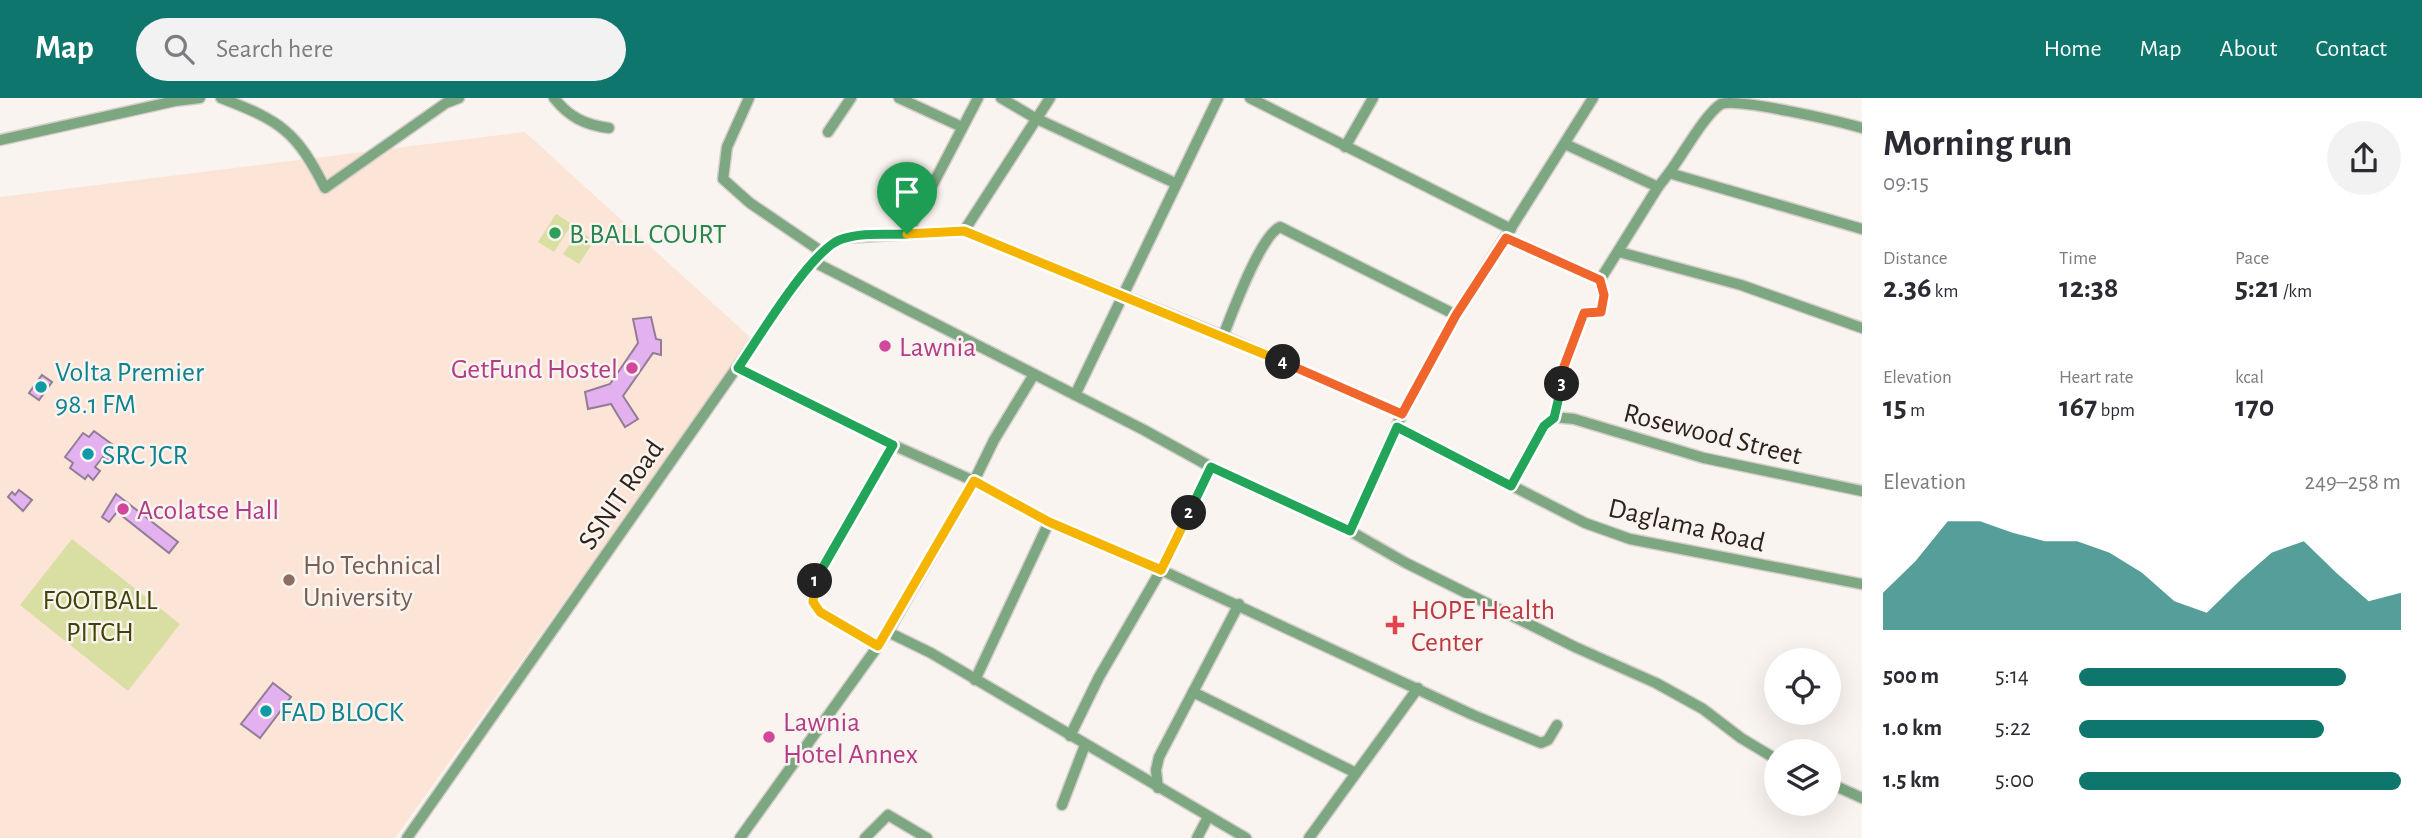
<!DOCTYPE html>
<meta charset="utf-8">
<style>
:root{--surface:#fff;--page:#f2f2f3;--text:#2b2b33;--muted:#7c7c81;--accent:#0f766e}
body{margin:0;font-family:"Alegreya Sans",sans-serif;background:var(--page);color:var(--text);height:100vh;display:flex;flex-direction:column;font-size:26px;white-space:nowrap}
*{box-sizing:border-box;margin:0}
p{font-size:23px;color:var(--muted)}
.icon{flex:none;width:38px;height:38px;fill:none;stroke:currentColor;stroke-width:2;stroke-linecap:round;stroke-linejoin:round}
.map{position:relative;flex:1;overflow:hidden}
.details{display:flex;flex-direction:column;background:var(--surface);width:560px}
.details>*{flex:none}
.fabs{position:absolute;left:1764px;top:550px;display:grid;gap:14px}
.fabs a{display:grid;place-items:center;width:77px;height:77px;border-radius:50%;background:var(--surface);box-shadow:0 7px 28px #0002;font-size:35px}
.pin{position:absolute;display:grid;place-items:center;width:60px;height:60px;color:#fff;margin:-72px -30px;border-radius:50% 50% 50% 0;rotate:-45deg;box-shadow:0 0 7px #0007}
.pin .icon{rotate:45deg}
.km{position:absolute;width:35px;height:35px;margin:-18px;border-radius:50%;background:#222;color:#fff;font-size:19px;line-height:35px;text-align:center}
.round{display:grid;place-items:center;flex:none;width:74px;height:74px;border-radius:37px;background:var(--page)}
.head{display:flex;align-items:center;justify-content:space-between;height:119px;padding:0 21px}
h1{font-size:38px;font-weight:700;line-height:52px}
.figures{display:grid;grid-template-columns:repeat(3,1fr);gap:10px;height:119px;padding:7px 21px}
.figures div{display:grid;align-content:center}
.figures b{font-size:30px;font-weight:700}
.figures small{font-size:19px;font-weight:400}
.figures p{font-size:19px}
.chart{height:196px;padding:14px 21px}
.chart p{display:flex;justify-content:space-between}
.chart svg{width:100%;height:126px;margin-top:7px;fill:var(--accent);opacity:.7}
ul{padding:0 21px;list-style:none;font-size:23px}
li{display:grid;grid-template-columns:112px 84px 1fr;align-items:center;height:52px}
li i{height:18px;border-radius:9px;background:var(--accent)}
header{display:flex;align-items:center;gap:42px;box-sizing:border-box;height:98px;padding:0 35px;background:var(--accent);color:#fff}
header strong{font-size:33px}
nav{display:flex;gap:38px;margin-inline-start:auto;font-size:24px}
.search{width:490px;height:63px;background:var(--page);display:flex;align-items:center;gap:18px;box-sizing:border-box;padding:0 24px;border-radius:38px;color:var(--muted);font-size:26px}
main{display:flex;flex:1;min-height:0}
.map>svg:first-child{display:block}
</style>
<header>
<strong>Map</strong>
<div class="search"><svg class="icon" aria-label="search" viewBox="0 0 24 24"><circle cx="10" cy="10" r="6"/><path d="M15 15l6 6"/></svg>Search here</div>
<nav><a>Home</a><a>Map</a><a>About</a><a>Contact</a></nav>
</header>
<main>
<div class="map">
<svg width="1862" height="740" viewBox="0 0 1862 740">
<rect width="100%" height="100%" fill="#faf4f0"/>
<!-- built -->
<path fill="#fce5d6" d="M525 34 752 241 395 740H0V99Z"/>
<!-- green -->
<g fill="#d9dea3">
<path d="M556 116 572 126 554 154 538 144Z"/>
<path d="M579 133 594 143 579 166 563 156Z"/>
<path d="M72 441 180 526 128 593 20 507Z"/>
</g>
<!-- building -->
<g fill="#e3b1ef" stroke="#917e96" stroke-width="2">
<path d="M651 219 656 241 661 242V257L653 255 623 298 638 321 625 329 611 306 588 311 585 294 610 286 638 245 633 221Z"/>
<path d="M42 277 52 284 39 302 29 295Z"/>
<path d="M94 333 113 347 107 355 110 358 107 363 103 359 95 369 100 373 93 382 88 377 85 381 70 370 73 365 65 359 83 335 89 339Z"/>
<path d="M19 392 32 402 23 413 8 399 12 394 15 397Z"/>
<path d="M116 396 178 444 169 455 117 414 109 424 102 419Z"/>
<path d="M273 585 291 599 260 640 241 626Z"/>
</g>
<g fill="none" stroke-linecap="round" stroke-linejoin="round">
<defs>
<g id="minor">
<path d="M221 0C281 23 296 33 325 90L446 5 459 0"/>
<path d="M554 0C569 19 585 27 609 30"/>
<path d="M749 0 727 49 723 81 750 105 822 154"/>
<path d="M899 0 962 29"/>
<path d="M1001 0 1035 20 1175 85"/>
<path d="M1250 0 1511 131"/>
<path d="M828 34 851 0"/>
<path d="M0 42 175 3 200 0"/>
<path d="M1345 49 1373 0"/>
<path d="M1669 75C1682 58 1705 16 1721 6 1738 0 1838 23 1862 30"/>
<path d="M1658 89 1669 75 1862 131"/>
<path d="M964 133 1050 0"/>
<path d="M907 136 978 0"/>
<path d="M1506 140 1600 182"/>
<path d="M1619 154 1741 187 1862 230"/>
<path d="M814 164 1144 332 1211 369 1350 433 1406 465 1575 549 1656 585 1703 611 1741 640 1776 661"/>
<path d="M1223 238C1232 216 1260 138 1280 129L1456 217"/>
<path d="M738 270 893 347 974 383 1049 424 1161 472 1211 369"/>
<path d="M1075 297 1218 0"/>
<path d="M1554 319 1574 321 1704 360 1862 393"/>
<path d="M1397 329 1585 425 1630 441 1862 486"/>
<path d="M1511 388 1544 328 1554 319 1561 295 1563 271 1584 215 1601 213 1604 197 1600 182 1658 89 1565 46"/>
<path d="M1350 433 1402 316 1456 217 1593 0"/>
<path d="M888 534 931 555 1246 740"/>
<path d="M878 548 820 514 813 504 812 495 821 471 893 347"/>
<path d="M975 582 1049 424"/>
<path d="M1193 594 1356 675"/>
<path d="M1070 638 1099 579 1161 472 1473 617 1541 645 1548 642 1557 627"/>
<path d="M1829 685 1862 700"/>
<path d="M1158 690 1156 672 1159 659 1239 506"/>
<path d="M1062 707 1085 647"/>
<path d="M407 740 782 205C800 182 816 153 843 140L964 133 1223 238 1402 316"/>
<path d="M740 740 888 534 974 383 994 342 1033 278"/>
<path d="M865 740 888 717 927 740"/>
<path d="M1197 740 1208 719"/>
<path d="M1309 740 1418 590"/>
</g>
</defs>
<!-- minor casing -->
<use href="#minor" stroke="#d5ceca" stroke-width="13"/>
<!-- minor -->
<use href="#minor" stroke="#7ca781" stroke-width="10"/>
</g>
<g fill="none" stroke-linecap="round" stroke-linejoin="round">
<defs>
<path id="split-1" d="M815 483 893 347 738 270C758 241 812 150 842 141 862 134 887 137 907 136"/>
<path id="split-2" d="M815 483 813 504 820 514 878 548 974 383 1049 424 1161 472 1189 415"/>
<path id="split-3" d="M1189 415 1211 369 1350 433 1397 329 1511 388 1544 328 1554 320 1562 286"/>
<path id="split-4" d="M1283 264 1402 316 1456 217 1506 140 1600 182 1604 197 1601 214 1584 215 1563 271 1562 286"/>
<path id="split-5" d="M907 136 964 133 1283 264"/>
</defs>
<!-- split-1 casing -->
<use href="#split-1" stroke="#fff" stroke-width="14"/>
<!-- split-2 casing -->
<use href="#split-2" stroke="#fff" stroke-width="14"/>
<!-- split-3 casing -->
<use href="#split-3" stroke="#fff" stroke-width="14"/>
<!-- split-4 casing -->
<use href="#split-4" stroke="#fff" stroke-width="14"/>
<!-- split-5 casing -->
<use href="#split-5" stroke="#fff" stroke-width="14"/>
<!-- split-1 -->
<use href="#split-1" stroke="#22a559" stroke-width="9"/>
<!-- split-2 -->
<use href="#split-2" stroke="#f5b400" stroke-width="9"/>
<!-- split-3 -->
<use href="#split-3" stroke="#22a559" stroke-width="9"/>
<!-- split-4 -->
<use href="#split-4" stroke="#f0652b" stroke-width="9"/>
<!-- split-5 -->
<use href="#split-5" stroke="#f5b400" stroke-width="9"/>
</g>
<!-- markers -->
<circle fill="#2e9e5b" stroke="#faf4f0" stroke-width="2.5" cx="555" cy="135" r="7"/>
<g fill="#d1479c" stroke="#faf4f0" stroke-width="2.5">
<circle cx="885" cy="248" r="7"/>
<circle cx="632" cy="270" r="7"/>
<circle cx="123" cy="411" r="7"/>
<circle cx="769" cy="639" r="7"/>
</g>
<g fill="#0f9aa8" stroke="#faf4f0" stroke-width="2.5">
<circle cx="41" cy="289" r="7"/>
<circle cx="88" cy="356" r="7"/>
<circle cx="266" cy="613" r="7"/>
</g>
<circle fill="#8d6e63" stroke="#faf4f0" stroke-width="2.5" cx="289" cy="482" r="7"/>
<path fill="#e0444e" stroke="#faf4f0" stroke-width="2.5" d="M1391.5 516.5h7v7h7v7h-7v7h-7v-7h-7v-7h7z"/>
<g text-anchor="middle" stroke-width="5" stroke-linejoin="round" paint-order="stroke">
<!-- leisure labels -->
<g font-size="28" fill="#27864d" stroke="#faf4f0" text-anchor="start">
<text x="569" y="145">B.BALL COURT</text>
</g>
<!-- hotel labels -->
<g font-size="28" fill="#b23c85" stroke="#faf4f0" text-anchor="start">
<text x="899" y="258">Lawnia</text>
<text x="618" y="280" text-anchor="end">GetFund Hostel</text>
<text x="137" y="421">Acolatse Hall</text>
<text x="783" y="633">Lawnia<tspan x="783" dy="32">Hotel Annex</tspan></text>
</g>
<!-- culture labels -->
<g font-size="28" fill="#0d838f" stroke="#faf4f0" text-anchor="start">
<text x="55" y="283">Volta Premier<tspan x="55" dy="32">98.1 FM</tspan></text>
<text x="102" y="366">SRC JCR</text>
<text x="280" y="623">FAD BLOCK</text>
</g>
<!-- street labels -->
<g font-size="28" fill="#2e221b" stroke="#faf4f0">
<text transform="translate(1713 335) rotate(14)" y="10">Rosewood Street</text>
<text transform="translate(620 396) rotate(-55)" y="10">SSNIT Road</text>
<text transform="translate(1687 426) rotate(13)" y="10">Daglama Road</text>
</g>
<!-- education labels -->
<g font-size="28" fill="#785e54" stroke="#faf4f0" text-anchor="start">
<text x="303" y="476">Ho Technical<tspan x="303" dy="32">University</tspan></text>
</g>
<!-- park labels -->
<g font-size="28" fill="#414304" stroke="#faf4f0">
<text x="100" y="511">FOOTBALL<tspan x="100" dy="32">PITCH</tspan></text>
</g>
<!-- health labels -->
<g font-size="28" fill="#be3a42" stroke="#faf4f0" text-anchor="start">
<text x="1411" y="521">HOPE Health<tspan x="1411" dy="32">Center</tspan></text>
</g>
</g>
</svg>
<div class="fabs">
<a><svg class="icon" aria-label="locate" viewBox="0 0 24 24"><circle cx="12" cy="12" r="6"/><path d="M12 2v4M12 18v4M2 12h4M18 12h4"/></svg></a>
<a><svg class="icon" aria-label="layers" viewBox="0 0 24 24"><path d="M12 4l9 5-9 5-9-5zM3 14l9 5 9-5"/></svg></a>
</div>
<div class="pin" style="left:907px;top:136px;background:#1e9e55"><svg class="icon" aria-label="arrive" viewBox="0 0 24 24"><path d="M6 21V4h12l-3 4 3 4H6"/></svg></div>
<b class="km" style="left:815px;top:483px">1</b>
<b class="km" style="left:1189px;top:415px">2</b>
<b class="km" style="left:1562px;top:286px">3</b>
<b class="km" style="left:1283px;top:264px">4</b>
</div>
<section class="details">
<div class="head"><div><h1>Morning run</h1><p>09:15</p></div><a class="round"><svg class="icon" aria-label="share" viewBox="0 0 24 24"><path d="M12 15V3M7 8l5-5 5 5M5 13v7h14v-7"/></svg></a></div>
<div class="figures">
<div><p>Distance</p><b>2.36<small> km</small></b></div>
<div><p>Time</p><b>12:38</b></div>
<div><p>Pace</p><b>5:21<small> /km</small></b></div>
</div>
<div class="figures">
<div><p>Elevation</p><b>15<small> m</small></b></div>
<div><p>Heart rate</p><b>167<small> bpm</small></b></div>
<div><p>kcal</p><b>170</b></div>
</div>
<div class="chart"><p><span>Elevation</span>249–258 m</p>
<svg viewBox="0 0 160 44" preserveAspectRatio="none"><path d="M0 44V31L10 20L20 6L30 6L40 10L50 13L60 13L70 17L80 24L90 34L100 38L110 27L120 17L130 13L140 24L150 34L160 31V44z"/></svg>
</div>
<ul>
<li><b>500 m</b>5:14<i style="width:83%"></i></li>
<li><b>1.0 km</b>5:22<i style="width:76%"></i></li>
<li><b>1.5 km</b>5:00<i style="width:100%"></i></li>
</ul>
</section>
</main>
